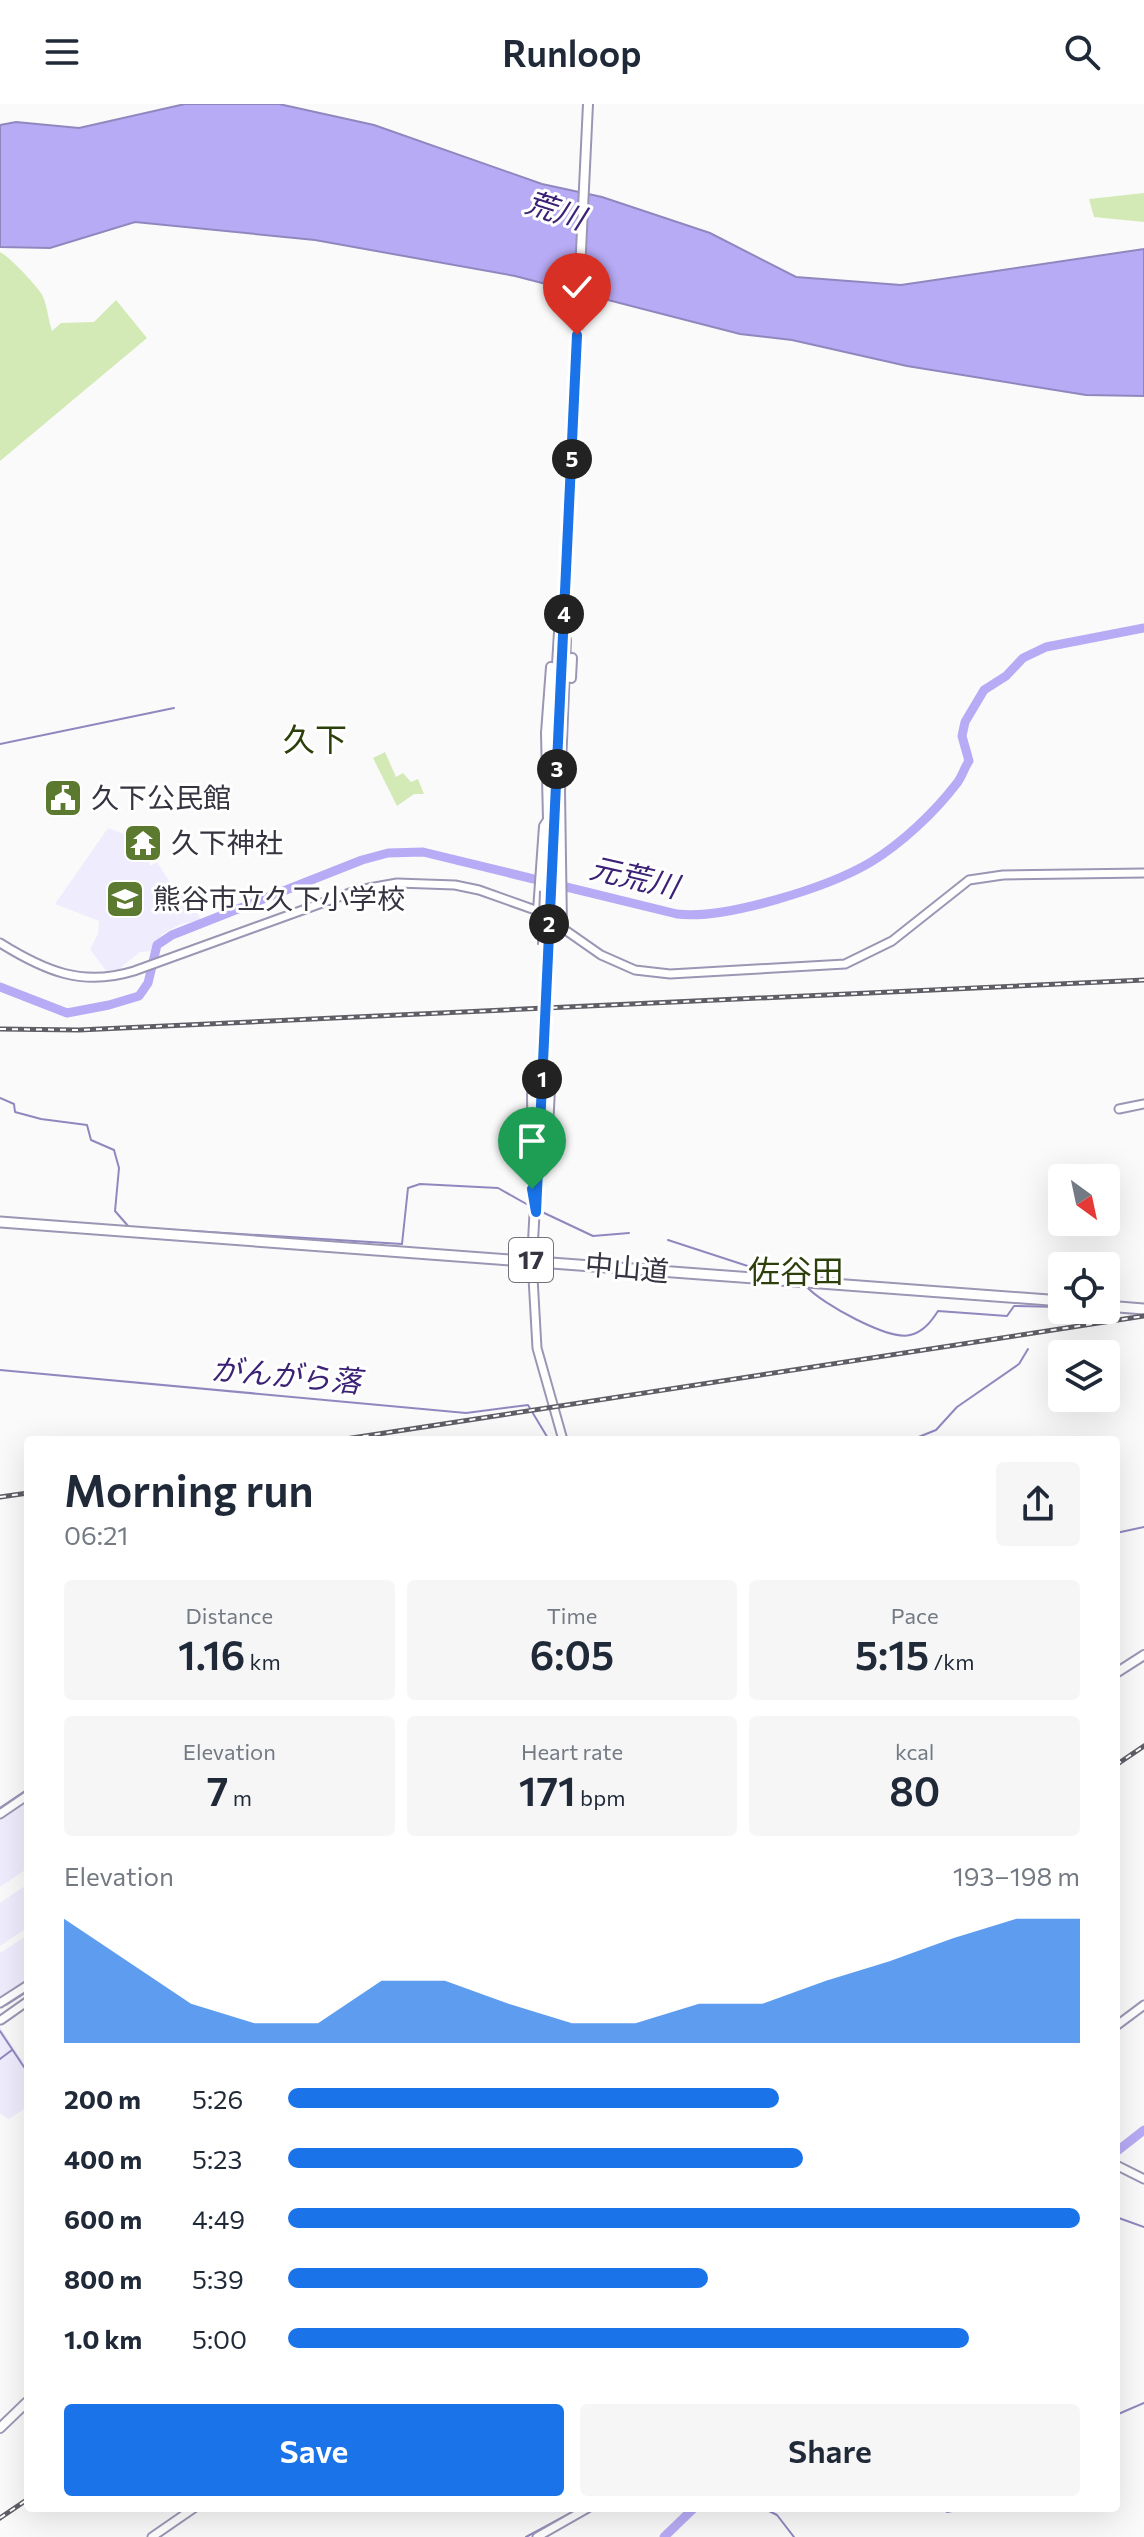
<!DOCTYPE html>
<meta charset="utf-8">
<style>
:root{--surface:#fff;--page:#f6f6f7;--text:#1f2937;--muted:#747a83;--accent:#1a73e8}
body{margin:0;font-family:Commissioner,"Noto Sans JP",sans-serif;background:var(--page);color:var(--text);height:100vh;display:flex;flex-direction:column;font-size:30px;white-space:nowrap}
*{box-sizing:border-box;margin:0}
p{font-size:26px;color:var(--muted)}
.icon{flex:none;width:44px;height:44px;fill:none;stroke:currentColor;stroke-width:2;stroke-linecap:round;stroke-linejoin:round}
.map{position:relative;flex:1;overflow:hidden}
.sheet{position:absolute;left:24px;top:1332px;width:1096px;height:1076px;display:flex;flex-direction:column;background:var(--surface);border-radius:8px;box-shadow:0 8px 32px #0002}
.sheet>*{flex:none}
.needle{width:52px;rotate:147deg}
.buttons{position:absolute;left:1048px;top:1060px;display:grid;gap:16px}
.buttons a{display:grid;place-items:center;width:72px;height:72px;border-radius:8px;background:var(--surface);box-shadow:0 8px 32px #0002;font-size:40px}
.pin{position:absolute;display:grid;place-items:center;width:68px;height:68px;color:#fff;margin:-82px -34px;border-radius:50% 50% 50% 0;rotate:-45deg;box-shadow:0 0 8px #0007}
.pin .icon{rotate:45deg}
.km{position:absolute;width:40px;height:40px;margin:-20px;border-radius:50%;background:#222;color:#fff;font-size:22px;line-height:40px;text-align:center}
.round{display:grid;place-items:center;flex:none;width:84px;height:84px;border-radius:8px;background:var(--page)}
.headline{display:flex;align-items:center;justify-content:space-between;height:136px;padding:0 40px}
h1{font-size:44px;font-weight:600;line-height:60px}
.metrics{display:grid;grid-template-columns:repeat(3,1fr);gap:12px;height:136px;padding:8px 40px}
.metrics div{display:grid;align-content:center;border-radius:8px;background:var(--page);text-align:center}
.metrics b{font-size:40px;font-weight:600}
.metrics small{font-size:22px;font-weight:400}
.metrics p{font-size:22px}
.chart{height:224px;padding:16px 40px}
.chart p{display:flex;justify-content:space-between}
.chart svg{width:100%;height:144px;margin-top:8px;fill:var(--accent);opacity:.7}
.primary-button{display:flex;gap:16px;margin-top:auto;padding:16px 40px}
.primary-button a{flex:1;height:92px;border-radius:8px;background:var(--accent);color:#fff;font-size:32px;font-weight:600;line-height:92px;text-align:center}
.primary-button a+a{background:var(--page);color:var(--text)}
ul{padding:0 40px;list-style:none;font-size:26px}
li{display:grid;grid-template-columns:128px 96px 1fr;align-items:center;height:60px}
li i{height:20px;border-radius:10px;background:var(--accent)}
header{display:flex;justify-content:space-between;align-items:center;height:104px;padding:0 40px;background:var(--surface);font-size:36px;font-weight:600}
.map>svg:first-child{display:block}
</style>
<header><svg class="icon" aria-label="menu" viewBox="0 0 24 24"><path d="M4 6h16M4 12h16M4 18h16"/></svg>Runloop<svg class="icon" aria-label="search" viewBox="0 0 24 24"><circle cx="10" cy="10" r="6"/><path d="M15 15l6 6"/></svg></header>
<div class="map">
<svg width="1144" height="2433" viewBox="0 0 1144 2433">
<rect width="100%" height="100%" fill="#fafafa"/>
<!-- built -->
<g fill="#efedfd">
<path d="M108 724 135 734 132 744 141 757 148 756 150 762 157 758 177 790 186 786 201 816 181 820 162 830 151 847 140 848 119 865 106 867 90 845 98 830 99 817 55 800Z"/>
<path d="M23 1698 28 1700V1764L0 1783V1714Z"/>
<path d="M28 1780V1823L0 1842V1799Z"/>
<path d="M28 1831V1878L0 1897V1849Z"/>
<path d="M0 1923 28 1965V2002L9 2015 0 2010Z"/>
</g>
<!-- green -->
<g fill="#d3eab7">
<path d="M1144 89V118L1094 113 1089 95Z"/>
<path d="M0 148C10 153 34 179 41 189 47 198 48 216 52 227L61 219 94 218 116 196 147 234 0 357Z"/>
<path d="M385 648 396 673 403 669 411 678 418 675 424 690H414L397 702 373 654Z"/>
</g>
<!-- water -->
<path fill="#b8abf5" stroke="#9187bf" stroke-width="2" d="M185 0H279L374 21 542 80 602 93 710 129 796 173 901 181 1144 145V292L1086 291 907 262 792 236 740 230 515 172 315 136 135 118 50 144 0 143V21L16 18 79 24Z"/>
<g fill="none" stroke-linecap="round" stroke-linejoin="round">
<!-- stream -->
<g stroke="#9187bf" stroke-width="2">
<path d="M0 640 174 604"/>
<path d="M0 994 14 1000 15 1008 41 1015 87 1021 91 1036 114 1046 119 1064 115 1107 129 1123 402 1140 408 1084 420 1080 498 1084 530 1102"/>
<path d="M540 1107 593 1132 629 1129"/>
<path d="M668 1136 769 1169 797 1173"/>
<path d="M807 1183C821 1199 889 1237 910 1231 923 1228 931 1218 938 1207L1007 1212 1014 1202 1062 1203"/>
<path d="M1100 1206H1103"/>
<path d="M0 1266 466 1309 528 1301 549 1336"/>
<path d="M911 1336 936 1326 957 1303 1019 1260 1028 1245"/>
<path d="M1116 1429 1144 1423"/>
<path d="M0 1704 28 1685"/>
<path d="M6 1901 28 1887"/>
<path d="M0 1927 28 1969"/>
<path d="M0 1955 12 1946"/>
<path d="M1116 2113 1144 2123"/>
<path d="M1116 2311 1144 2299"/>
<path d="M763 2404 777 2411 794 2433"/>
<path d="M941 2404 947 2408 967 2404"/>
<path d="M526 2433 580 2404"/>
</g>
<!-- river -->
<g stroke="#b8abf5" stroke-width="9">
<path d="M0 883 67 909 109 901 139 892 148 879 157 841 172 831 362 756 388 749 423 748 677 810C725 816 829 783 871 758 902 739 935 708 957 679 962 673 964 664 969 657L962 632 965 618 984 586 1006 572 1023 554 1046 543 1144 524"/>
<path d="M1116 2048 1144 2026"/>
<path d="M664 2433 694 2404"/>
</g>
<defs>
<g id="tertiary">
<path d="M0 839C45 867 82 883 134 867L358 786 397 779 455 781 479 786 538 807 601 851 635 866 670 870 845 860 892 837 969 776 1003 771 1144 769"/>
<path d="M1119 1005 1144 1000"/>
<path d="M532 1156 537 1244 563 1336"/>
<path d="M0 1710 28 1691"/>
<path d="M0 1899 28 1881"/>
<path d="M1 1916 28 1897"/>
<path d="M1116 1922 1144 1901"/>
<path d="M1116 2061 1144 2075"/>
<path d="M152 2433 194 2404"/>
<path d="M537 2433 588 2404"/>
</g>
<g id="secondary">
<path d="M564 503 588 0"/>
<path d="M571 574 572 554"/>
<path d="M551 658 559 528"/>
<path d="M538 807 544 722 548 716 546 629 551 563"/>
<path d="M562 823 560 687 566 536"/>
<path d="M532 985 533 1087"/>
<path d="M538 1072 546 1062 550 985"/>
<path d="M532 1156 545 914"/>
<path d="M1116 1569 1144 1551"/>
<path d="M0 2324 27 2298"/>
</g>
<g id="trunk">
<path d="M0 1118 1062 1197"/>
<path d="M1106 1202 1144 1205"/>
</g>
</defs>
<!-- tertiary casing -->
<use href="#tertiary" stroke="#9b96b4" stroke-width="11"/>
<!-- secondary casing -->
<use href="#secondary" stroke="#9b96b4" stroke-width="12"/>
<!-- trunk casing -->
<use href="#trunk" stroke="#9b96b4" stroke-width="13"/>
<!-- tertiary -->
<use href="#tertiary" stroke="#fff" stroke-width="7"/>
<!-- secondary -->
<use href="#secondary" stroke="#fff" stroke-width="8"/>
<!-- trunk -->
<use href="#trunk" stroke="#fff" stroke-width="9"/>
<defs>
<g id="rail">
<path d="M0 925 79 926 1144 876"/>
<path d="M339 1336 1144 1212"/>
<path d="M0 1393 28 1389"/>
<path d="M1116 1661 1144 1642"/>
<path d="M0 2414 28 2395"/>
</g>
</defs>
<!-- rail casing -->
<use href="#rail" stroke="#5f5e67" stroke-width="5"/>
<!-- rail -->
<use href="#rail" stroke="#fff" stroke-width="2" stroke-dasharray="6" stroke-linecap="butt"/>
<defs>
<g id="secondary-bridge">
<path d="M543 841 545 787"/>
<path d="M545 914 564 499"/>
</g>
</defs>
<!-- secondary-bridge casing -->
<use href="#secondary-bridge" stroke="#9b96b4" stroke-width="12" stroke-linecap="butt"/>
<!-- secondary-bridge -->
<use href="#secondary-bridge" stroke="#fff" stroke-width="8"/>
</g>
<g fill="none" stroke-linecap="round" stroke-linejoin="round">
<defs>
<path id="route" d="M532 1085 536 1108 577 231"/>
</defs>
<!-- route casing -->
<use href="#route" stroke="#fff" stroke-width="16"/>
<!-- route -->
<use href="#route" stroke="#1a73e8" stroke-width="10"/>
</g>
<!-- icons -->
<defs>
<symbol id="civic-square" viewBox="-11 -11 22 22"><rect x="-9" y="-9" width="18" height="18" rx="4" fill="#5c7a2f" stroke="#fff"/><path d="M-.6-6.5H3V-4.5H.6V-3L4-1V1h2V6H-6V1h2V-1L-.6-3ZM-1.2 2.5V6h2.4V2.5Z" fill="#fff"/></symbol>
<symbol id="temple-square" viewBox="-11 -11 22 22"><rect x="-9" y="-9" width="18" height="18" rx="4" fill="#5c7a2f" stroke="#fff"/><path d="M0-6L5-2H3V0L6.5 2.5H4V6H1.5V3h-3V6H-4V2.5H-6.5L-3 0V-2H-5Z" fill="#fff"/></symbol>
<symbol id="school-square" viewBox="-11 -11 22 22"><rect x="-9" y="-9" width="18" height="18" rx="4" fill="#5c7a2f" stroke="#fff"/><path d="M0-5L7-2L0 1L-7-2ZM-4 1L0 2.5L4 1V4Q0 6-4 4Z" fill="#fff"/></symbol>
</defs>
<g fill-rule="evenodd">
<use href="#civic-square" x="41" y="672" width="44" height="44"/>
<use href="#temple-square" x="121" y="717" width="44" height="44"/>
<use href="#school-square" x="103" y="773" width="44" height="44"/>
</g>
<g text-anchor="middle" stroke-width="6" stroke-linejoin="round" paint-order="stroke">
<!-- shield labels -->
<rect fill="#fff" stroke="#727179" stroke-width="2" x="509" y="1134" width="44" height="44" rx="6"/>
<g font-size="26" font-weight="bold" fill="#363440">
<text x="531" y="1165">17</text>
</g>
<!-- poi labels -->
<g font-size="28" fill="#363440" stroke="#fff" text-anchor="start">
<text x="91" y="704">久下公民館</text>
<text x="171" y="749">久下神社</text>
<text x="153" y="805">熊谷市立久下小学校</text>
</g>
<!-- street labels -->
<g font-size="28" fill="#363440" stroke="#fff">
<text transform="translate(627 1164) rotate(5)" y="10">中山道</text>
</g>
<!-- water labels -->
<g font-size="30" font-style="italic" fill="#3c2276" stroke="#fff">
<text transform="translate(555 107) rotate(18)" y="10">荒川</text>
<text transform="translate(634 774) rotate(13)" y="10">元荒川</text>
<text transform="translate(286 1272) rotate(5)" y="10">がんがら落</text>
</g>
<!-- quarter labels -->
<g font-size="32" fill="#2d400b" stroke="#fff">
<text x="315" y="647">久下</text>
<text x="796" y="1179">佐谷田</text>
</g>
</g>
</svg>
<div class="buttons">
<a><svg class="needle" viewBox="-14 -14 28 28"><path d="M0-13l5 13h-10z" fill="#e53935"/><path d="M0 13l5-13h-10z" fill="#747a83"/></svg></a>
<a><svg class="icon" aria-label="locate" viewBox="0 0 24 24"><circle cx="12" cy="12" r="6"/><path d="M12 2v4M12 18v4M2 12h4M18 12h4"/></svg></a>
<a><svg class="icon" aria-label="layers" viewBox="0 0 24 24"><path d="M12 4l9 5-9 5-9-5zM3 14l9 5 9-5"/></svg></a>
</div>
<div class="pin" style="left:532px;top:1085px;background:#1e9e55"><svg class="icon" aria-label="arrive" viewBox="0 0 24 24"><path d="M6 21V4h12l-3 4 3 4H6"/></svg></div>
<div class="pin" style="left:577px;top:231px;background:#d93025"><svg class="icon" aria-label="check" viewBox="0 0 24 24"><path d="M5 12l5 5 9-10"/></svg></div>
<b class="km" style="left:542px;top:975px">1</b>
<b class="km" style="left:549px;top:820px">2</b>
<b class="km" style="left:557px;top:665px">3</b>
<b class="km" style="left:564px;top:510px">4</b>
<b class="km" style="left:572px;top:355px">5</b>
<section class="sheet">
<div class="headline"><div><h1>Morning run</h1><p>06:21</p></div><a class="round"><svg class="icon" aria-label="share" viewBox="0 0 24 24"><path d="M12 15V3M7 8l5-5 5 5M5 13v7h14v-7"/></svg></a></div>
<div class="metrics">
<div><p>Distance</p><b>1.16<small> km</small></b></div>
<div><p>Time</p><b>6:05</b></div>
<div><p>Pace</p><b>5:15<small> /km</small></b></div>
</div>
<div class="metrics">
<div><p>Elevation</p><b>7<small> m</small></b></div>
<div><p>Heart rate</p><b>171<small> bpm</small></b></div>
<div><p>kcal</p><b>80</b></div>
</div>
<div class="chart"><p><span>Elevation</span>193–198 m</p>
<svg viewBox="0 0 160 44" preserveAspectRatio="none"><path d="M0 44V6L10 19L20 32L30 38L40 38L50 25L60 25L70 32L80 38L90 38L100 32L110 32L120 25L130 19L140 12L150 6L160 6V44z"/></svg>
</div>
<ul>
<li><b>200 m</b>5:26<i style="width:62%"></i></li>
<li><b>400 m</b>5:23<i style="width:65%"></i></li>
<li><b>600 m</b>4:49<i style="width:100%"></i></li>
<li><b>800 m</b>5:39<i style="width:53%"></i></li>
<li><b>1.0 km</b>5:00<i style="width:86%"></i></li>
</ul>
<div class="primary-button"><a>Save</a><a>Share</a></div>
</section>
</div>
